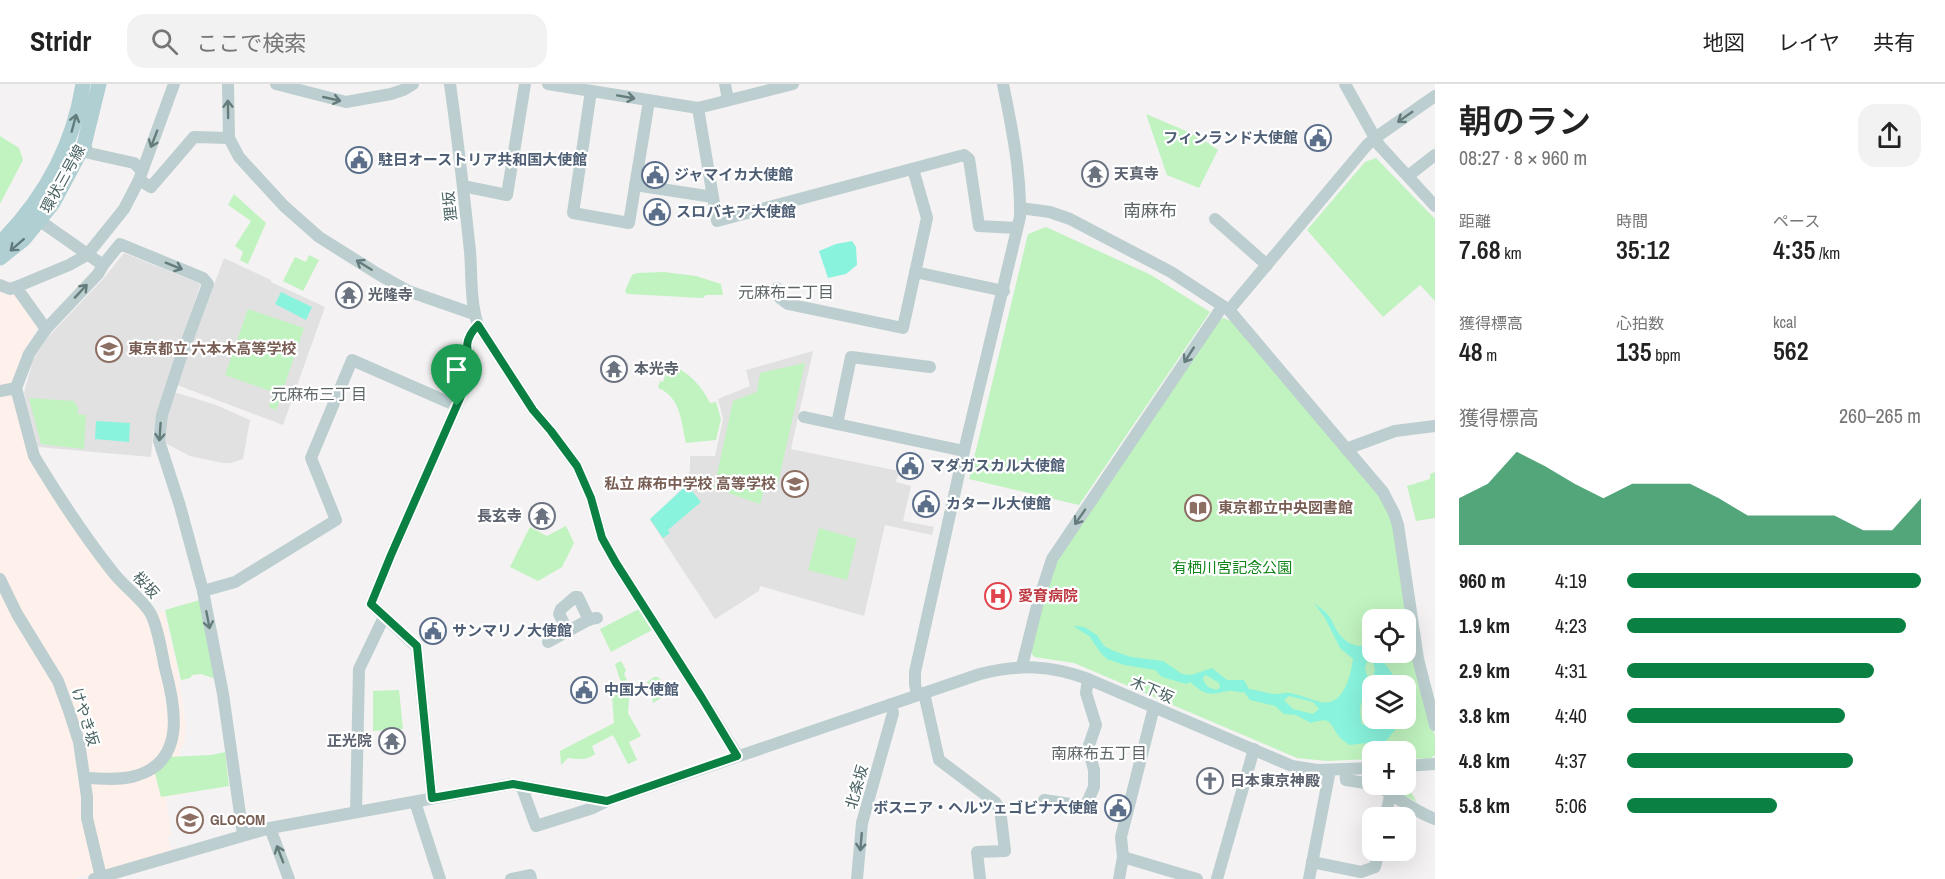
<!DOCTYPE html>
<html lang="ja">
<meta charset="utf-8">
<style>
:root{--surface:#fff;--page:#f2f2f2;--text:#222;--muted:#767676;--line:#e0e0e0;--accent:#0b8043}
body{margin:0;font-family:"Archivo Narrow","Noto Sans JP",sans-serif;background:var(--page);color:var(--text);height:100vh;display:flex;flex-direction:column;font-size:22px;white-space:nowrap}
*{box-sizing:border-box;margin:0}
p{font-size:20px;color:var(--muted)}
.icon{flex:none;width:33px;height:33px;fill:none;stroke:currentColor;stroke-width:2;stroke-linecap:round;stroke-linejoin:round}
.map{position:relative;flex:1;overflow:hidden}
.side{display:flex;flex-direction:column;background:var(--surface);width:510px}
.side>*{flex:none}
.tools{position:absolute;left:1362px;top:525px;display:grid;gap:12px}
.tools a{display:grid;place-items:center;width:54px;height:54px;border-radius:12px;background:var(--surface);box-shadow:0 6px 24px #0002;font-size:30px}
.pin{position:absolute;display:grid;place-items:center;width:51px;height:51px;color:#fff;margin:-62px -26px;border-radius:50% 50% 50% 0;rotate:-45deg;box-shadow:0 0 6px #0007}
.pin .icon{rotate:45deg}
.round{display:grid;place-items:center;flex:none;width:63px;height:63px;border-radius:18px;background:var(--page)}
.headline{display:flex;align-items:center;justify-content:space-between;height:102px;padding:0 24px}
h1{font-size:33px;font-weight:600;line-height:45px}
.metrics{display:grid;grid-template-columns:repeat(3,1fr);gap:9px;height:102px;padding:6px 24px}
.metrics div{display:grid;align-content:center}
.metrics b{font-size:26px;font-weight:600}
.metrics small{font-size:16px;font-weight:400}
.metrics p{font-size:16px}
.chart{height:168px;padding:12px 24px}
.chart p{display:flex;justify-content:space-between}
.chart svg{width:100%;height:108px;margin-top:6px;fill:var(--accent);opacity:.7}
ul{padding:0 24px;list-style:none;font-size:20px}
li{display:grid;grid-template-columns:96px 72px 1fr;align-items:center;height:45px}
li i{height:15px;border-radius:8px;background:var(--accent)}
header{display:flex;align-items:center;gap:36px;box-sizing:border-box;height:84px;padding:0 30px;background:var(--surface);border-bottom:2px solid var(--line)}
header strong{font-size:28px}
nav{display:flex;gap:33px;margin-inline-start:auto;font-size:21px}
.search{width:420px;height:54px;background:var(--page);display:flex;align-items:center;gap:15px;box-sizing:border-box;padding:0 21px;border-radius:18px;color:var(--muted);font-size:22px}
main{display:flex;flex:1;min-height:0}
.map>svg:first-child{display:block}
</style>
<header>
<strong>Stridr</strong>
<div class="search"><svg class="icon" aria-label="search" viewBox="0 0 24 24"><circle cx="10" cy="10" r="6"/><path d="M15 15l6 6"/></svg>ここで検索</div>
<nav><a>地図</a><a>レイヤ</a><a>共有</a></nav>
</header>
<main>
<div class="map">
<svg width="1435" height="795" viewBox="0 0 1435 795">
<rect width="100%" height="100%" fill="#f4f2f3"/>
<!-- commercial -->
<path fill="#fef1ec" d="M0 207 8 211 14 209 37 244 21 274 13 299 32 379 46 403 110 492 145 530 164 528 178 587 186 641 185 657 179 668 187 710 166 713 171 749 167 753 172 768 73 795H0Z"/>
<!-- education -->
<g fill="#e2e1e2">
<path d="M124 169 199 199 200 202 160 321 174 308 216 321 250 336 243 375 231 379H223L190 372 163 358 158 328 153 349 151 373 38 363 24 309 33 276 47 254 104 194Z"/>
<path d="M224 174 271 196V198L325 223 283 341 177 301Z"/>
<path d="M813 267 791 365 899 387 896 398 911 402 903 437 934 443 932 451 885 441 864 532 760 502 759 507 715 535 650 436 685 402 690 386V372H715L723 335 718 315 750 302 746 286Z"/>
</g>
<!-- green -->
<g fill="#c0f3bf" fill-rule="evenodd">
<path d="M1146 30 1198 52 1218 66 1199 104 1167 91Z"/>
<path d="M0 52 19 64 23 76 0 120Z"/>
<path d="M1376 74 1435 135V217L1420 201 1383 233 1307 146 1365 78Z"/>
<path d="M234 110 266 139 248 180 240 176 243 168 235 162 251 137 228 121Z"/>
<path d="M1046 143 1151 191 1210 228 1079 421 969 395 1028 150Z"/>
<path d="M309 171 319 176 303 207 283 197 295 173 306 178Z"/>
<path d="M664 188 696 192 721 200 723 211H706L703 214 627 210 625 207 632 191 637 189Z"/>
<path d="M248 225 304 244 276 326 269 323 273 308 225 291Z"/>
<path d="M1224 234 1235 239 1384 418 1395 441 1424 618 1435 652V671L1430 675 1406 674V668H1372V675L1327 677 1297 674 1074 579 1034 573 1031 568 1049 490 1216 236ZM1372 536H1406V568H1372ZM1372 602H1406V634H1372Z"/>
<path d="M805 279 778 399 767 396 760 420 714 404 733 317 757 308 760 289Z"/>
<path d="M678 284C693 293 702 303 710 319L716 318 721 335 716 356 686 359C681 338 681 313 658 304L660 297 663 298 667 286Z"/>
<path d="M29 314 74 317 78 324V330L86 331 84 365 41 360Z"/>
<path d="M1435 388V434L1416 437 1407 402 1430 395V390Z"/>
<path d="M566 442 574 459 562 483 538 497 510 483 530 443 547 452Z"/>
<path d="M819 444 857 455 847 496 808 486Z"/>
<path d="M200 516 216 595 201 590 192 591 190 594 181 596 165 526Z"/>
<path d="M641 524 652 546 611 568 600 545Z"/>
<path d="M621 577 626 586 624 590 630 602 628 629 641 652 629 658 637 676 628 680 613 651 592 662 595 670C587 677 578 675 568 674L561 681 560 667 614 639 612 612 624 608 615 580Z"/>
<path d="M654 593H658L661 596 657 599 663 608 669 606 671 608 653 619 651 607 647 598Z"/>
<path d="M399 606 403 645 373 647V607Z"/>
<path d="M225 668 229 702 161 713 154 686 168 673 211 671Z"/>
<path d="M1406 686V701L1417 718 1383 701 1406 700Z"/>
</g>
<!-- water -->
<g fill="#89f3dd" fill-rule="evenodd">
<path d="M852 157 856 163 857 181 846 190 828 194 819 167 836 160Z"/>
<path d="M281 208 312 223 306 236 275 220Z"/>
<path d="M96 337 130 339 129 358 95 355Z"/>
<path d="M687 401 701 418 668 446 670 449 663 454 650 435Z"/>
<path d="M1314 519C1320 524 1327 528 1331 535 1335 543 1337 549 1344 555 1351 562 1357 561 1366 563 1377 566 1394 590 1398 601L1372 602V613L1367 610C1358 617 1360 631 1362 641L1375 635H1400L1395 646 1386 657 1349 661C1347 659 1344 657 1341 655 1329 641 1334 631 1311 639L1296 631 1284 630 1275 622 1250 616 1244 608C1238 609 1234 606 1228 607 1208 611 1207 612 1190 598L1186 600 1162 593 1155 586 1124 581 1107 575 1100 568 1089 552 1073 542 1084 543 1097 551 1104 562 1114 567 1131 573 1163 577 1182 590 1191 591 1212 584 1227 596H1244L1249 605C1258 606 1267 610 1277 610 1281 610 1285 608 1290 609 1301 611 1311 616 1321 618 1344 623 1351 590 1353 575L1340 564 1325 534ZM1367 577 1370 579 1373 578 1375 585 1373 594 1369 597 1365 585ZM1206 591 1219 599 1220 604 1216 606 1208 603 1203 596 1204 592ZM1289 612 1313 618 1319 625 1313 630 1293 625 1284 616Z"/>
</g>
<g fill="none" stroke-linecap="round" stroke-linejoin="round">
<!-- minor -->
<g stroke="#bccecf" stroke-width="12">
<path d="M228 0 229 54 239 73 284 122 319 153 378 190 408 207 474 230"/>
<path d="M276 0 346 18 391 10 403 6 413 0"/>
<path d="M450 0C458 56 464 111 470 167 472 191 470 218 478 241L533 326 551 347 577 382 591 414 602 454 616 479 702 614 737 671"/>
<path d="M548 0 698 24 793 0"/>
<path d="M725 0 728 16"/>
<path d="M1345 0 1379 61 1435 122"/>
<path d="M591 7 573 129 629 139 649 17"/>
<path d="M698 24 717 137 964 71 969 75 979 142 1017 144"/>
<path d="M84 61 89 69 134 79 142 87"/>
<path d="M1408 92 1435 71"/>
<path d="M139 96 151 103 194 53 229 54"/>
<path d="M635 101 713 113"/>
<path d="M463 102 507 111 525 0"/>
<path d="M1020 124 1050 128 1070 135 1171 188 1229 226 1383 408 1394 429 1398 441 1418 575 1435 641"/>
<path d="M1215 135 1267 181"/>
<path d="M103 181 120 160 203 194 208 200 180 276 162 331 159 357 180 422 203 507 223 610 243 751"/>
<path d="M915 188 1004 207"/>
<path d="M0 201 10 205 16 203 69 181 87 171 124 125 139 96 174 0"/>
<path d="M16 203 46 245"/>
<path d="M777 204 780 214 788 220 903 244 927 134 913 85"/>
<path d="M1229 226 1367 61 1375 54 1435 12"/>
<path d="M16 304 29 270 46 245 98 190 103 181 40 137"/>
<path d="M0 307 16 304 34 372 40 382C62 418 86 454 112 487 123 502 139 512 149 527 157 538 162 570 165 584 176 624 186 678 135 692 119 697 100 694 85 694"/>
<path d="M804 333 964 367"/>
<path d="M837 340 851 273 930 283"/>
<path d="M1346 365 1395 347 1435 342"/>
<path d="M0 495 17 530 58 597 69 627 79 658 87 713V734L101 793"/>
<path d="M203 507 235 498 336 436 311 374 352 276 457 322"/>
<path d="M568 547 559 530 561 525 575 513H578L589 536"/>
<path d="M548 558 590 535 597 534"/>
<path d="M1022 582 1038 518 1052 475 1222 223"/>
<path d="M924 609 939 676 995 718 1000 725 1005 767 977 768 980 795"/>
<path d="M917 611 915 600V588L964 367 1020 133C1021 89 1012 44 1003 0"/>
<path d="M1406 682 1435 680"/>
<path d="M1345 685 1346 696 1372 700"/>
<path d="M1374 700C1395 711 1413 727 1435 735"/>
<path d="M521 701 536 742 593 724 607 717"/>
<path d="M432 714 417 563 371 520 391 471 472 287C467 267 462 257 478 241"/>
<path d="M1044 716 1083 722 1087 719 1094 703V686L1088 664 1096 641 1086 609 1088 595"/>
<path d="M415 718 440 795"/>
<path d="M356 728 359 585 384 533"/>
<path d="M1385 734 1391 708"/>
<path d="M270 744 289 795"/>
<path d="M1123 773 1197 795"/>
<path d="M1312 778 1361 788 1375 783 1379 766"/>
<path d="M94 795 270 744 506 701 513 700 607 717 980 590C1020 580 1050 581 1088 595L1292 682 1317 686 1372 684"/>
<path d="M511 795 530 791 531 795"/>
<path d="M857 795 862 739 893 629 891 620"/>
<path d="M1119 795 1123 773 1121 753 1154 623"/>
<path d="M1217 795 1254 665"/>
<path d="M1309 795 1330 686"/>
</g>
<!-- major -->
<g stroke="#b0cfd2" stroke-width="15">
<path d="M0 159C45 114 73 63 83 0"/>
<path d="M0 174 24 155 53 119 84 61 99 0"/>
</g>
</g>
<!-- one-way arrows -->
<defs><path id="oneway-shaft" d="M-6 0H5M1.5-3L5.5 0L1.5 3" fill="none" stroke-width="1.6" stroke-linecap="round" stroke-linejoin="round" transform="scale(1.5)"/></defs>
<g stroke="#657c7c">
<use href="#oneway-shaft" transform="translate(626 13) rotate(10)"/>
<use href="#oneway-shaft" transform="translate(332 15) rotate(13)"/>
<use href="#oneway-shaft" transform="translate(228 25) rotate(-91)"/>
<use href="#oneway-shaft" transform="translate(1405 33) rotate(145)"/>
<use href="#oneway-shaft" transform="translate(154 55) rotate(111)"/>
<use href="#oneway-shaft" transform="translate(364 181) rotate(-148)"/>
<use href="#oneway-shaft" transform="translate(174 182) rotate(22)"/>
<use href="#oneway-shaft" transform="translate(81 207) rotate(-47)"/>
<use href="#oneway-shaft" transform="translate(1189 271) rotate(123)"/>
<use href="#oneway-shaft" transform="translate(160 348) rotate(94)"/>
<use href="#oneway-shaft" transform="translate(1080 433) rotate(125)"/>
<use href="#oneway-shaft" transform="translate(208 536) rotate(79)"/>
<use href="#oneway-shaft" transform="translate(861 758) rotate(95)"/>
<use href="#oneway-shaft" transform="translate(280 770) rotate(-111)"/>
</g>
<g stroke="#627c7d">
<use href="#oneway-shaft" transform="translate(74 39) rotate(-75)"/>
<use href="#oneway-shaft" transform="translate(17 161) rotate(139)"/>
</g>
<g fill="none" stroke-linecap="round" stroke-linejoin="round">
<defs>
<path id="route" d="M478 241 533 326 551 347 577 382 591 414 602 454 616 479 702 614 737 672 607 717 513 700 432 714 417 562 371 520 391 471 472 287C467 267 462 257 478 241Z"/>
</defs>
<!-- route casing -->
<use href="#route" stroke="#fff" stroke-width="12"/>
<!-- route -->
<use href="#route" stroke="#0b8043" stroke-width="8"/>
</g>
<!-- icons -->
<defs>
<symbol id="civic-ring" viewBox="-11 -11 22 22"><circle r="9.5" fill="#fff" stroke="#5c6f8a" stroke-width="1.5"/><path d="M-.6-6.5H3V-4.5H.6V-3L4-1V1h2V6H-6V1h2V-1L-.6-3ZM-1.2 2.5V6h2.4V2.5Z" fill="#5c6f8a"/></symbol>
<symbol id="temple-ring" viewBox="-11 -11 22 22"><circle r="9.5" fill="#fff" stroke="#6b7280" stroke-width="1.5"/><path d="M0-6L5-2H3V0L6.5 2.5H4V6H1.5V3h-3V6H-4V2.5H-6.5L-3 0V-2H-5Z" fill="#6b7280"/></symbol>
<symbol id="school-ring" viewBox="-11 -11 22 22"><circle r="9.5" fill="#fff" stroke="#8d6e63" stroke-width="1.5"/><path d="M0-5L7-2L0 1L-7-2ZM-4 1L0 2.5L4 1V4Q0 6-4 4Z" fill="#8d6e63"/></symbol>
<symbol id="library-ring" viewBox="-11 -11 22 22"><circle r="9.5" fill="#fff" stroke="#8d6e63" stroke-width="1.5"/><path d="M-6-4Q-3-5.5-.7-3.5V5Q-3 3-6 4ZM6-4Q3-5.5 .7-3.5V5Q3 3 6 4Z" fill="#8d6e63"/></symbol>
<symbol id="hospital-ring" viewBox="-11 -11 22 22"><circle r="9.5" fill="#fff" stroke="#e0444e" stroke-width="1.5"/><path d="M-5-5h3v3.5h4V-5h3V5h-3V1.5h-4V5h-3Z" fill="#e0444e"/></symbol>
<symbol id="church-ring" viewBox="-11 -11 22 22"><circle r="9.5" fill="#fff" stroke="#6b7280" stroke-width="1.5"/><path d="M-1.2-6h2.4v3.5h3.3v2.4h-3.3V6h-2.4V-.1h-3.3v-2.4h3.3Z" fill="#6b7280"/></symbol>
<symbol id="university-ring" viewBox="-11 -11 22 22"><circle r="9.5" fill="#fff" stroke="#8d6e63" stroke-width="1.5"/><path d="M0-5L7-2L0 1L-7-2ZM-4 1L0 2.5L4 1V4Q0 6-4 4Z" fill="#8d6e63"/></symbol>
</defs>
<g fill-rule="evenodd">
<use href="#civic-ring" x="1303" y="39" width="30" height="30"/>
<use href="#civic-ring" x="344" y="61" width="30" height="30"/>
<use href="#temple-ring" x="1080" y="75" width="30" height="30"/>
<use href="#civic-ring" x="640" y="76" width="30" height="30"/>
<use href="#civic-ring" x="642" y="113" width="30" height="30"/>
<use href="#temple-ring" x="334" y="196" width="30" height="30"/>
<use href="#school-ring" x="94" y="250" width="30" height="30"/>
<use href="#temple-ring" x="599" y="270" width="30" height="30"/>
<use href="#civic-ring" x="895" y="367" width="30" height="30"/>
<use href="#school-ring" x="780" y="385" width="30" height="30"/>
<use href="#civic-ring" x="911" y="405" width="30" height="30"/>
<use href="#library-ring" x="1183" y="409" width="30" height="30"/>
<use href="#temple-ring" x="527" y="417" width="30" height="30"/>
<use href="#hospital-ring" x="983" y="497" width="30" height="30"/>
<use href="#civic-ring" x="418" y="532" width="30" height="30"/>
<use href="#civic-ring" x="569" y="591" width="30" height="30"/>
<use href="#temple-ring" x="377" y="642" width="30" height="30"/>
<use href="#church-ring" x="1195" y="682" width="30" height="30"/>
<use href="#civic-ring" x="1103" y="709" width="30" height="30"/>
<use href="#university-ring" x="175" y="721" width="30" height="30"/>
</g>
<g text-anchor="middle" stroke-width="4.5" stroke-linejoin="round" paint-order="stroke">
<!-- service labels -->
<g font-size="15" font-weight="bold" fill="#4e5e75" stroke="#fff" text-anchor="start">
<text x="1298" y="59" text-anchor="end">フィンランド大使館</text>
<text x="378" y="81">駐日オーストリア共和国大使館</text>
<text x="674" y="96">ジャマイカ大使館</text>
<text x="676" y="133">スロバキア大使館</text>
<text x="930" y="387">マダガスカル大使館</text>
<text x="946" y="425">カタール大使館</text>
<text x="452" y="552">サンマリノ大使館</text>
<text x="604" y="611">中国大使館</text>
<text x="1098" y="729" text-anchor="end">ボスニア・ヘルツェゴビナ大使館</text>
</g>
<!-- worship labels -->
<g font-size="15" font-weight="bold" fill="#5b616d" stroke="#fff" text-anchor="start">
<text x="1114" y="95">天真寺</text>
<text x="368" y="216">光隆寺</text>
<text x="634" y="290">本光寺</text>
<text x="522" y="437" text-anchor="end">長玄寺</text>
<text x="372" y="662" text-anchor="end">正光院</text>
<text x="1230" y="702">日本東京神殿</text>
</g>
<!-- street labels -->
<g font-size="15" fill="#486061" stroke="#fff">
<text transform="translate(63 95) rotate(-61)" y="5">環状三号線</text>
<text transform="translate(450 122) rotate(-96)" y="5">狸坂</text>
<text transform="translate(146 501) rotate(47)" y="5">桜坂</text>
<text transform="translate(1152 606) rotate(23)" y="5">木下坂</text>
<text transform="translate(85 633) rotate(73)" y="5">けやき坂</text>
<text transform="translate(857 703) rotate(-74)" y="5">北条坂</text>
</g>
<!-- education labels -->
<g font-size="15" font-weight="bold" fill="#785e54" stroke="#fff" text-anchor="start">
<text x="128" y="270">東京都立 六本木高等学校</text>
<text x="776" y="405" text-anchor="end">私立 麻布中学校 高等学校</text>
<text x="1218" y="429">東京都立中央図書館</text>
<text x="210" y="741">GLOCOM</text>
</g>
<!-- park labels -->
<g font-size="15" fill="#10851a" stroke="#fff">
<text x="1232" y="489">有栖川宮記念公園</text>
</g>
<!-- health labels -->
<g font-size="15" font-weight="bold" fill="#be3a42" stroke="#fff" text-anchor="start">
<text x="1018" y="517">愛育病院</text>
</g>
<!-- neighbourhood labels -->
<g font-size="16" fill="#5e6667" stroke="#fff">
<text x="786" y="214">元麻布二丁目</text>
<text x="319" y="316">元麻布三丁目</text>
<text x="1099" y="675">南麻布五丁目</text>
</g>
<!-- quarter labels -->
<g font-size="18" fill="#5e6667" stroke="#fff">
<text x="1150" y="133">南麻布</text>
</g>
</g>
</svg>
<div class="tools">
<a><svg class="icon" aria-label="locate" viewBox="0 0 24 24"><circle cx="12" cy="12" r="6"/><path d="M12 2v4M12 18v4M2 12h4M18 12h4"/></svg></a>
<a><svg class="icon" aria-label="layers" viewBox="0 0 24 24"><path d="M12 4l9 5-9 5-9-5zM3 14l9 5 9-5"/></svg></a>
<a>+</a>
<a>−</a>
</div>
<div class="pin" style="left:457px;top:322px;background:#1e9e55"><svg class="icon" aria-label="arrive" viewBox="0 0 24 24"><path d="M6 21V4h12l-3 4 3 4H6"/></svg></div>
</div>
<section class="side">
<div class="headline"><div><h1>朝のラン</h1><p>08:27 · 8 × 960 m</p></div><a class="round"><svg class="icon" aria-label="share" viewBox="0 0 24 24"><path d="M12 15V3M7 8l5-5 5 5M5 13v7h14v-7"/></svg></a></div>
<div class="metrics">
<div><p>距離</p><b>7.68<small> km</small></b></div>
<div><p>時間</p><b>35:12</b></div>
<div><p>ペース</p><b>4:35<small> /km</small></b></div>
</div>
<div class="metrics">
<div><p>獲得標高</p><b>48<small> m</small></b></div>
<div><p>心拍数</p><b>135<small> bpm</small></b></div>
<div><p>kcal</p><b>562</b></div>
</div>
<div class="chart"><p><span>獲得標高</span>260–265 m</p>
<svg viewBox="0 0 160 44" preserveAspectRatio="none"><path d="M0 44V25L10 19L20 6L30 12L40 19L50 25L60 19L70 19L80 19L90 25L100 32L110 32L120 32L130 32L140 38L150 38L160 25V44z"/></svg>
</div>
<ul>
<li><b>960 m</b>4:19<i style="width:100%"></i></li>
<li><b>1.9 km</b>4:23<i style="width:95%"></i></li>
<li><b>2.9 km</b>4:31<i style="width:84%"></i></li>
<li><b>3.8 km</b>4:40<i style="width:74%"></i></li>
<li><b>4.8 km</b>4:37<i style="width:77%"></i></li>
<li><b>5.8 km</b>5:06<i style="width:51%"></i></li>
</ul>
</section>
</main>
